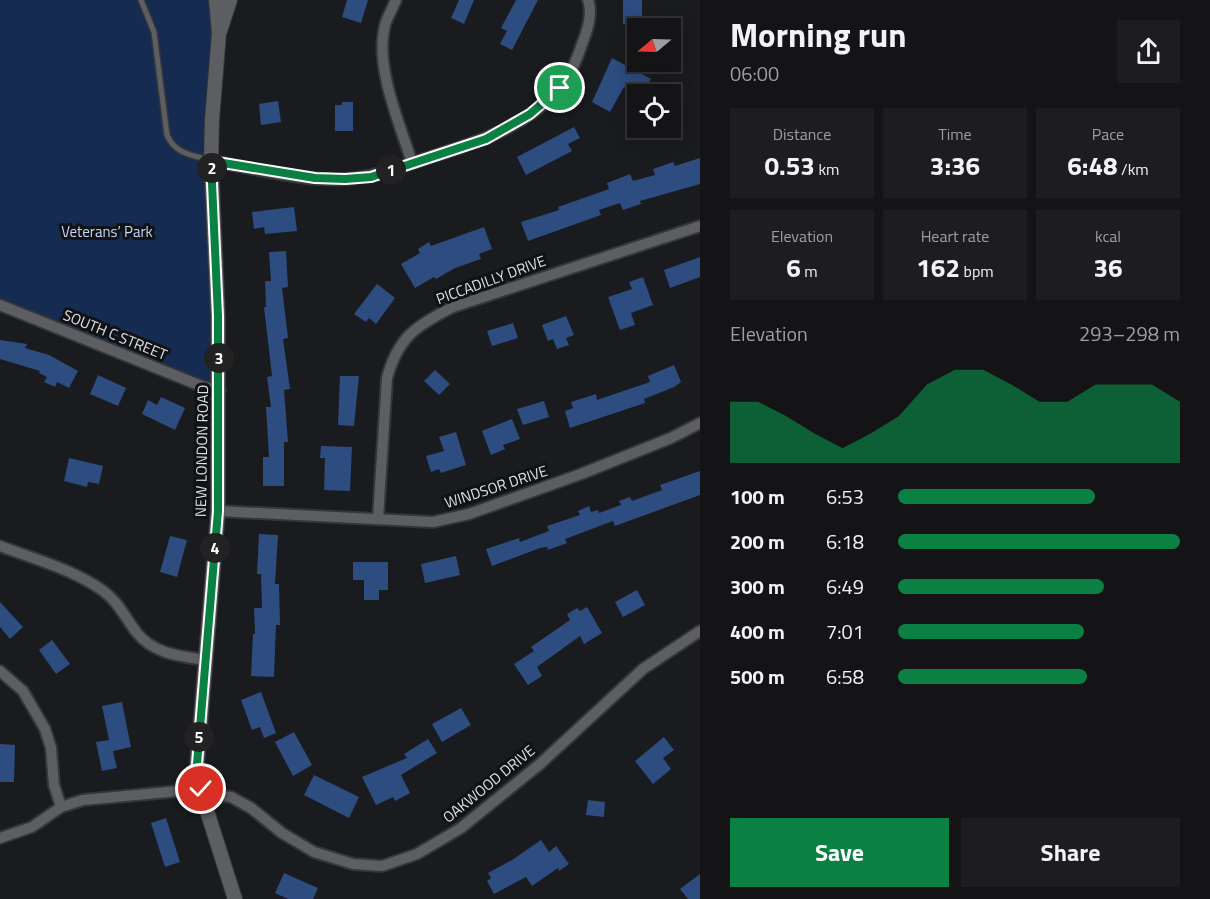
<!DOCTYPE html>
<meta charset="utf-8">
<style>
:root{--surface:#141416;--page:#1d1d1f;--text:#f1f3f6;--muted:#9d9ea1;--line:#333335;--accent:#0b8043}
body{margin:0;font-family:"Titillium Web",sans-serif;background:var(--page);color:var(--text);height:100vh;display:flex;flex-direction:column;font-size:22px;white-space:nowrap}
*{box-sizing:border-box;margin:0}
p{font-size:20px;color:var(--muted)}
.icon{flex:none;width:33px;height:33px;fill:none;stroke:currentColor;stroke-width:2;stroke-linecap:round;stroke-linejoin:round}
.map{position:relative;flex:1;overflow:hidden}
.side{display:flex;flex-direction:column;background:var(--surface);width:510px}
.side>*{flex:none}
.needle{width:39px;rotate:251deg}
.tools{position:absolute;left:627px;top:18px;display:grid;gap:12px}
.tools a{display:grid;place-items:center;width:54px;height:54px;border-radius:0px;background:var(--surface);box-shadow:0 3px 15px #0003,0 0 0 2px var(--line);font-size:30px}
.pin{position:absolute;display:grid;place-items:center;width:51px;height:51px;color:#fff;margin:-26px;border:3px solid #fff;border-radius:50%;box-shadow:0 2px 6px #0007}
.km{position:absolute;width:30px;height:30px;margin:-15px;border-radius:50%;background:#222;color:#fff;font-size:16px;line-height:30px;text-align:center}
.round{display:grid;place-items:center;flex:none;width:63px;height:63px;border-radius:0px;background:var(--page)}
.head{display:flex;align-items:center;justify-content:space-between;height:102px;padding:0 30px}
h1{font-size:33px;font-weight:700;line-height:45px}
.metrics{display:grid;grid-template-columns:repeat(3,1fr);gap:9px;height:102px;padding:6px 30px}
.metrics div{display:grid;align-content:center;border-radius:0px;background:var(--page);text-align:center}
.metrics b{font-size:26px;font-weight:700}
.metrics small{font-size:16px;font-weight:400}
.metrics p{font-size:16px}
.chart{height:168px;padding:12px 30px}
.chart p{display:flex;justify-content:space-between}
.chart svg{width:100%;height:108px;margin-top:6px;fill:var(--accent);opacity:.7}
.action{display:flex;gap:12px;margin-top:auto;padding:12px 30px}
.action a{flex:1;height:69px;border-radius:0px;background:var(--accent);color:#fff;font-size:24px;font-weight:700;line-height:69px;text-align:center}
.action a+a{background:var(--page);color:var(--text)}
ul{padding:0 30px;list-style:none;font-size:20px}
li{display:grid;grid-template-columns:96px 72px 1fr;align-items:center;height:45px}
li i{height:15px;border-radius:8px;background:var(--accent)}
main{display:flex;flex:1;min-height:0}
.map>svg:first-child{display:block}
</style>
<main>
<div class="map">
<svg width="700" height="899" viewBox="0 0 700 899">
<rect width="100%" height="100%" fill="#1a1b1e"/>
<!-- green -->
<path fill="#152b51" d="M0 0H216L212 120 220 390 0 305Z"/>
<!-- building -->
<g fill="#2d4c80">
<path d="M347 0H368L361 23 342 17Z"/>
<path d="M459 0H474L464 24 451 18Z"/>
<path d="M516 0H538L512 50 500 44 507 31 501 28Z"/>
<rect x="623" y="0" width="19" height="24"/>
<path d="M612 58 651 79 642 94H637L624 87 610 112 592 102Z"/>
<path d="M278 101 281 122 261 125 259 104Z"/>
<path d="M342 102H353V131H335V105H342Z"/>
<path d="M574 127 580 138 568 144 572 151 526 175 517 157Z"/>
<path d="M700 158V184L640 201 641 204 623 210 620 203 599 210 601 215 528 241 521 222 559 210 558 207 609 189 607 183 630 174 633 181 655 175 653 169 673 162 675 166Z"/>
<path d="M294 207 297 231 265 234 264 227 254 229 252 212Z"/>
<path d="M484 227 492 249 479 254 481 259 455 268 436 279 434 277 415 288 401 264 420 253 418 249 429 242 431 246Z"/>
<path d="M286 251 288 287 282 288 288 338 283 339 290 389 284 390 288 442H284V486H263V457H269L266 407H271L267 377 272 376 264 307H266L265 281H271L269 252Z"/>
<path d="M700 257V277L670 288 664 270Z"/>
<path d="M643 277 653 305 631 313 635 325 620 330 608 297 632 289 629 282Z"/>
<path d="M377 284 395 298 376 324 369 318 366 322 354 314Z"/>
<path d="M566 316 574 335 566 338 569 345 557 349 553 339 548 341 542 325Z"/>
<path d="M513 323 518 338 492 346 487 331Z"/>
<path d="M0 340 27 344 25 348 49 355 78 371 69 388 57 382 55 387 44 382 47 377 39 373 40 371 0 359Z"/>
<path d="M674 365 681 382 674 387 644 399 645 403 570 428 565 411 573 408 571 402 596 394 597 400 650 382 648 376Z"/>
<path d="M435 370 450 384 439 395 424 381Z"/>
<path d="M98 375 126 388 118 406 90 394Z"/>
<path d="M340 376H359L354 426 338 425Z"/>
<path d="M161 397 185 408 175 430 142 414 148 400 157 405Z"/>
<path d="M544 401 549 417 523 425 517 409Z"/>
<path d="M512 419 520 439 503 445 505 449 491 455 482 431Z"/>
<path d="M456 432 466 465 441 473 439 469 431 472 426 456 444 451 439 437Z"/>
<path d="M321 446 352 447 350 491 324 490 325 458H320Z"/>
<path d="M69 458 103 466 99 484 88 482 87 487 64 481Z"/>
<path d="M700 471V495L615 526 613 521 565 539 567 543 548 550 547 547 540 548 492 566 486 549 519 538 520 542 549 531 547 526 580 515 578 511 589 506 591 512 598 510 599 513 621 505 619 501 630 497 632 501 662 490 660 485Z"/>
<path d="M259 534 278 535 275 584H279L280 625H276L274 677 251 676 253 634H255L254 608H262L261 574H257Z"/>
<path d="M170 536 187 540 177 577 160 572Z"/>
<path d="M456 556 460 575 425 583 421 564Z"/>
<path d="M353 562H388V590H379V600H364V580H353Z"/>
<path d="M637 590 645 605 623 617 615 602Z"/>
<path d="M0 602 23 627 10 639 0 627Z"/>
<path d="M587 607 602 633 584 644 580 636 537 667 542 676 528 685 514 664 534 651 531 647 570 620 567 614 577 608 580 611Z"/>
<path d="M52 640 70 664 56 674 39 650Z"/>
<path d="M261 692 276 733 264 738 260 727 252 730 241 700Z"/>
<path d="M122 702 131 747 113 751 117 768 102 771 96 742 109 740 102 706Z"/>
<path d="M461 708 471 725 442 742 432 724Z"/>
<path d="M294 732 312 765 293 776 275 742Z"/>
<path d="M664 737 674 750 663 758 671 769 653 784 635 761Z"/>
<path d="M428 739 437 753 401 775 410 793 395 801 393 797 376 805 362 777 407 758 404 754Z"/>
<path d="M0 744 15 745 14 782H0Z"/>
<path d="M314 775 359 797 349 818 304 795Z"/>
<path d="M588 800 605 802 604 817 586 815Z"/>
<path d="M166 818 180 862 165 867 151 823Z"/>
<path d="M541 840 549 852 556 846 569 864 559 871 558 868 532 886 526 877 494 894 487 881 491 878 488 873 512 860Z"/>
<path d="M284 873 318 888 313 899H288L275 893Z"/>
<path d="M700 874V899H688L680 889Z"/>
</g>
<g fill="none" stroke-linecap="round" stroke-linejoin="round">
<defs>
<path id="service" d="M141 0 154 32 167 135C175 154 192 155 210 160"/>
<g id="minor">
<path d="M396 0C392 10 385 20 384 30 376 70 400 124 412 163"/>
<path d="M211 161C255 168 303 182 347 179 373 177 394 169 418 161 468 145 523 130 559 89 570 77 577 59 582 44 587 32 593 13 588 0"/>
<path d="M0 305 204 387 220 390"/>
<path d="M218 511 433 522 469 514 581 474 671 438 700 423"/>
<path d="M378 518 387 378C398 337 417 325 453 307L700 226"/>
<path d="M0 546C34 559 72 569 102 590 119 602 125 618 137 633 154 654 180 656 205 660"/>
<path d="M0 671 23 691 45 729 51 748 54 785 61 807"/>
<path d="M0 838 32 827 61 807 83 800 200 789 216 795 231 797 251 808 282 833 314 852 353 864 382 866 417 854 461 828 540 764 643 669 700 631"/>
</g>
<g id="tertiary">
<path d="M216 0 219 33 212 120 211 161 218 316V511L197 764 200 789 235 899"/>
<path d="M220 31 230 0"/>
</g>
</defs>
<!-- service casing -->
<use href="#service" stroke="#353638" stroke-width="8"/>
<!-- minor casing -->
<use href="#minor" stroke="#353638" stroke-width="14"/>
<!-- tertiary casing -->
<use href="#tertiary" stroke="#353638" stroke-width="16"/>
<!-- service -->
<use href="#service" stroke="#5d5e62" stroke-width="5"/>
<!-- minor -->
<use href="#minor" stroke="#5d5e62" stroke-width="10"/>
<!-- tertiary -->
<use href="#tertiary" stroke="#5d5e62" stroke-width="14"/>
</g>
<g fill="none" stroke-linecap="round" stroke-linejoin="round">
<defs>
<path id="route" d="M201 789 197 764 218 511V316L211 161 315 178 345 179 371 177 486 139 530 114 560 88"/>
</defs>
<!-- route casing -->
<use href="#route" stroke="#fff" stroke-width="12"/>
<!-- route -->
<use href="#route" stroke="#0b8043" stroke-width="8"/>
</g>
<g text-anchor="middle" stroke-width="6" stroke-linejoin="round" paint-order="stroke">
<!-- park labels -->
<g font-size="15" fill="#c3d6f7" stroke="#111215">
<text x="107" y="237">Veterans’ Park</text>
</g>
<!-- street labels -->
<g font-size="15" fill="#dfe0e2" stroke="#111215">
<text transform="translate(491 280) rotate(-20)" y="5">PICCADILLY DRIVE</text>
<text transform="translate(115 335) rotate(22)" y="5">SOUTH C STREET</text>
<text transform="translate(202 451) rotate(-89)" y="5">NEW LONDON ROAD</text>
<text transform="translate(496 487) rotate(-18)" y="5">WINDSOR DRIVE</text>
<text transform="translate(489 784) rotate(-39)" y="5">OAKWOOD DRIVE</text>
</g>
</g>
</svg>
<div class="tools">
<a><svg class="needle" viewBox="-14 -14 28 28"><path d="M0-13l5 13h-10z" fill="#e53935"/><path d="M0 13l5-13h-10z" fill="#9d9ea1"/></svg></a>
<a><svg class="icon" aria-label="locate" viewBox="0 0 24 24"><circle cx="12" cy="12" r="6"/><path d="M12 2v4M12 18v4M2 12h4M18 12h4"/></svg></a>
</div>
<div class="pin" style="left:560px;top:88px;background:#1e9e55"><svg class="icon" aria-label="arrive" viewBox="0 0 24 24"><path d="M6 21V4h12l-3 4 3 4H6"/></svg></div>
<div class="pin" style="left:201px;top:789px;background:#d93025"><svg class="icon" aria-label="check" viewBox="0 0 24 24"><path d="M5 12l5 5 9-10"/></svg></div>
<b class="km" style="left:391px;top:170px">1</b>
<b class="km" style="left:212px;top:168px">2</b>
<b class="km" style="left:219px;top:358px">3</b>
<b class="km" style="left:215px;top:548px">4</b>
<b class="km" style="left:199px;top:737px">5</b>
</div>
<section class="side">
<div class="head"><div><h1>Morning run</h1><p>06:00</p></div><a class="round"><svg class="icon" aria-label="share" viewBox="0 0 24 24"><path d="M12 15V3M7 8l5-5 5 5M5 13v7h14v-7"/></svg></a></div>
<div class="metrics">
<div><p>Distance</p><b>0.53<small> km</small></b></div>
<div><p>Time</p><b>3:36</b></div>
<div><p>Pace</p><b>6:48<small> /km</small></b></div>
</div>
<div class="metrics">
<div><p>Elevation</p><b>6<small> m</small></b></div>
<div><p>Heart rate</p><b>162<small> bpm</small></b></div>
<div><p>kcal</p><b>36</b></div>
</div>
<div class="chart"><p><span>Elevation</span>293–298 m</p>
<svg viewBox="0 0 160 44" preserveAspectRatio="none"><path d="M0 44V19L10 19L20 25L30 32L40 38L50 32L60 25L70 12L80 6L90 6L100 12L110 19L120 19L130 12L140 12L150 12L160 19V44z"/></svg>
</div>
<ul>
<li><b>100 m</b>6:53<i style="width:70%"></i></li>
<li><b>200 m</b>6:18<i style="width:100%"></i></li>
<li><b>300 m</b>6:49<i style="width:73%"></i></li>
<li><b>400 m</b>7:01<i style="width:66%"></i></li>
<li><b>500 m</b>6:58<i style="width:67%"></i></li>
</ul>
<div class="action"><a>Save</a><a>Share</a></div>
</section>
</main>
